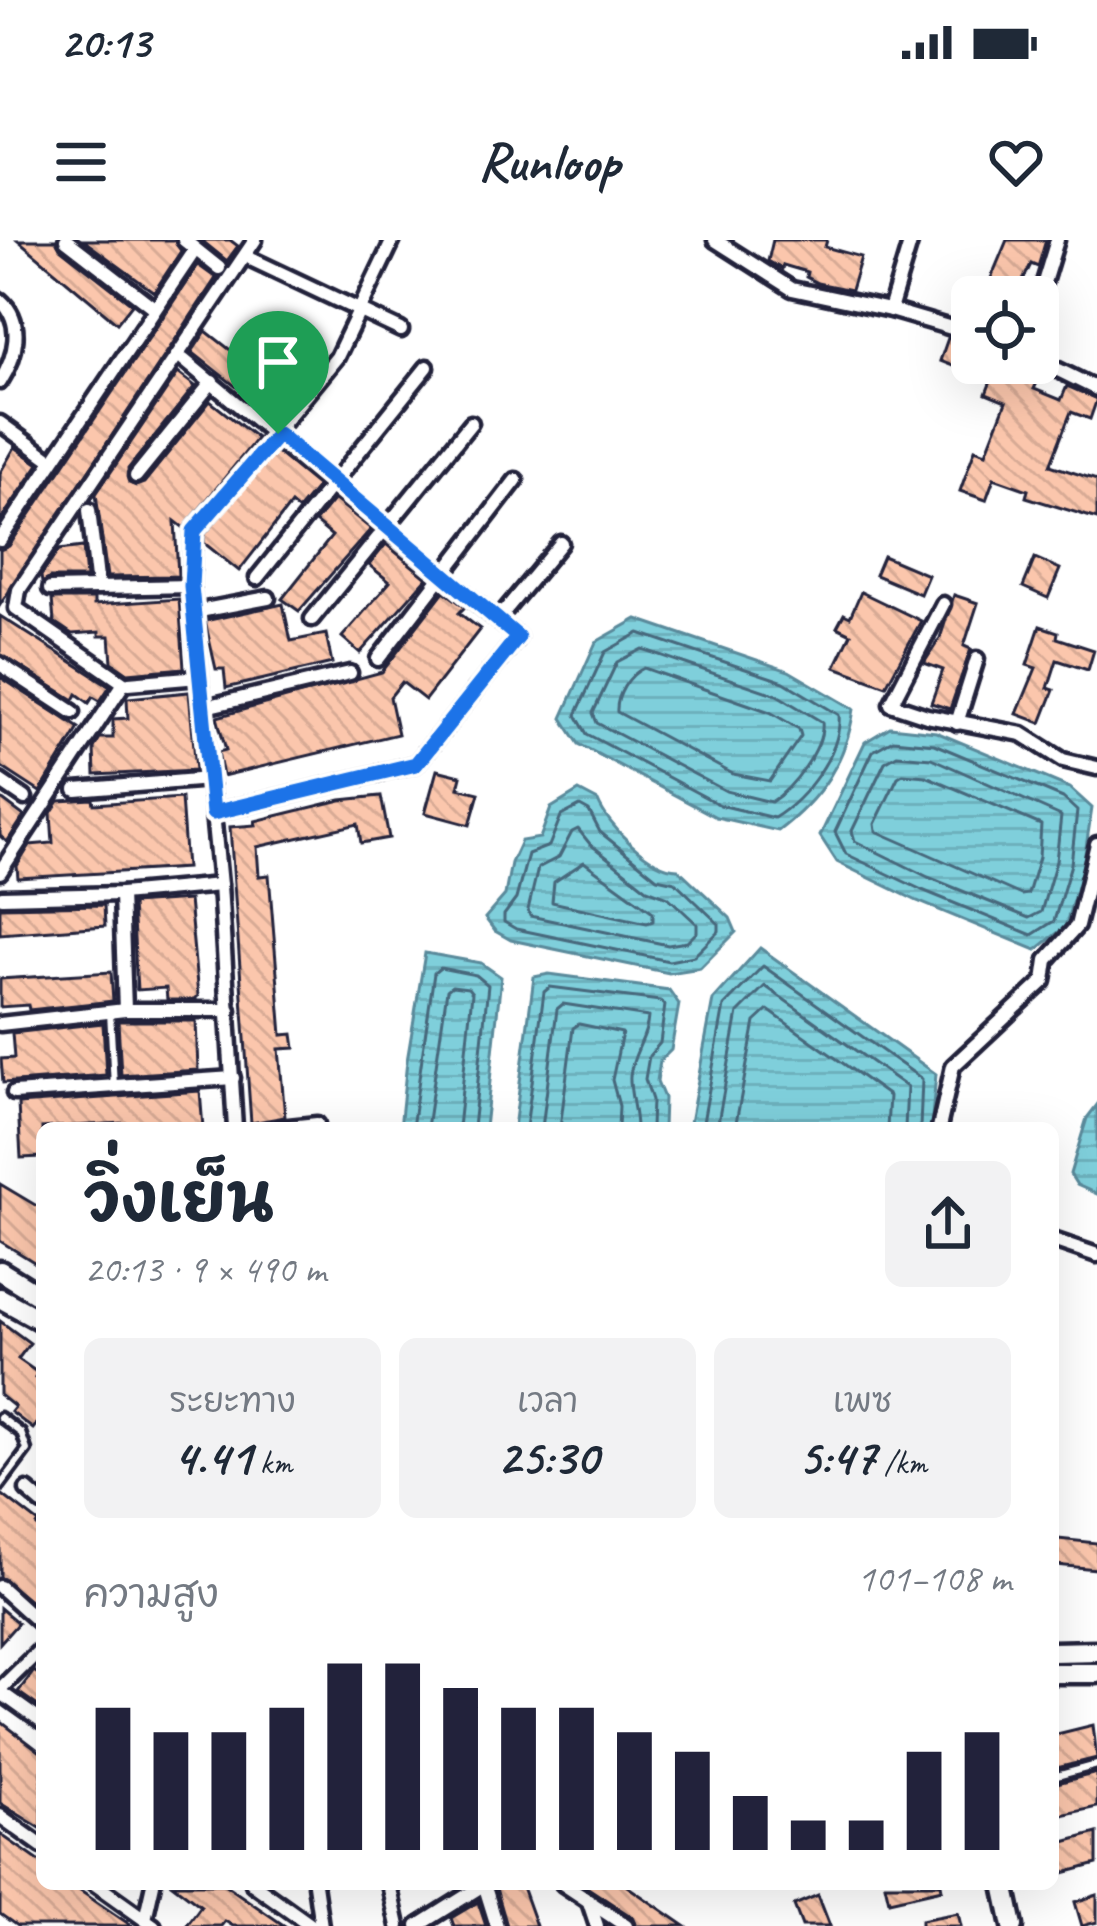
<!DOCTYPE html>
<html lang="th">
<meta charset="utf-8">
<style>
:root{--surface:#fff;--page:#f2f2f3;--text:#1f2937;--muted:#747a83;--accent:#22223b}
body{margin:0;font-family:Caveat,"Playpen Sans Thai",sans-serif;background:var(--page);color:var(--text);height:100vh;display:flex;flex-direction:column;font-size:45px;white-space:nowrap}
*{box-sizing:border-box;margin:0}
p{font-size:39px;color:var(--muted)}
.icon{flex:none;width:66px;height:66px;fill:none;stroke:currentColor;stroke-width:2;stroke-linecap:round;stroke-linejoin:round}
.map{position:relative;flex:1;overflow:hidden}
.side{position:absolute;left:36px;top:882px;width:1023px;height:768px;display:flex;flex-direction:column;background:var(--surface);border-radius:18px;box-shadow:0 12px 48px #0002}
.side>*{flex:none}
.fabs{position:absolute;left:951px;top:36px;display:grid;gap:24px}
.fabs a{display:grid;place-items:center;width:108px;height:108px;border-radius:18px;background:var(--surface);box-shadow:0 12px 48px #0002;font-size:60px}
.pin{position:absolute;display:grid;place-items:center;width:102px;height:102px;color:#fff;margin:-123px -51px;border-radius:50% 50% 50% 0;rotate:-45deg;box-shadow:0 0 12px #0007}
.pin .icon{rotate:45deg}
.round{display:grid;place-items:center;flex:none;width:126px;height:126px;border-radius:18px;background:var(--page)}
.overview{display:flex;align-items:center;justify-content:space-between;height:204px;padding:0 48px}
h1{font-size:66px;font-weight:700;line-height:90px}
.stats{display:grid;grid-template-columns:repeat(3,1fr);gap:18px;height:204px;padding:12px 48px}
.stats div{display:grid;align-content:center;border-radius:18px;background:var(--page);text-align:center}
.stats b{font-size:51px;font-weight:700}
.stats small{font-size:33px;font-weight:400}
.stats p{font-size:33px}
.chart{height:336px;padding:24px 48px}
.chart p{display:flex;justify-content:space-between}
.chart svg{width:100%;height:216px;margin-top:12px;stroke:var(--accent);stroke-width:6}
.status{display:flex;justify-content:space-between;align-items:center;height:84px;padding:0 60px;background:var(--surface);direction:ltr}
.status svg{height:33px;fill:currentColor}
header{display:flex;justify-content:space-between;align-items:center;height:156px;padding:0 48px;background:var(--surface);font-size:54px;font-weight:700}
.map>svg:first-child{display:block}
</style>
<div class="status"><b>20:13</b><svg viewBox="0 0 49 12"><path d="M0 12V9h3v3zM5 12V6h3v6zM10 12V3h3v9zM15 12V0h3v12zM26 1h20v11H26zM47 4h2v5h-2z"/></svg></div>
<header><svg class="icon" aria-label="menu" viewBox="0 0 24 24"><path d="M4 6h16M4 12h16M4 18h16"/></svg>Runloop<svg class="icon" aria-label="heart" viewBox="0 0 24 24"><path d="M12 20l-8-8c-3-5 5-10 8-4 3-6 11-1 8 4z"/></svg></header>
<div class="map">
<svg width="1097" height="1686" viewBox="0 0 1097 1686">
<defs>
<pattern id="water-rules" width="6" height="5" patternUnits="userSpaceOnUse" patternTransform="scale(3)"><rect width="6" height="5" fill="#7fcfdb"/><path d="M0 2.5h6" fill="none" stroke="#6db1bd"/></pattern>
<pattern id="building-back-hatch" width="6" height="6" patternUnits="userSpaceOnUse" patternTransform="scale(3)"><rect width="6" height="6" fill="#fbc6ac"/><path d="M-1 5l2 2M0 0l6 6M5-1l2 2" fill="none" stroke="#d7aa95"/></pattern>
</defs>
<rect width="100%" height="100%" fill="#fff"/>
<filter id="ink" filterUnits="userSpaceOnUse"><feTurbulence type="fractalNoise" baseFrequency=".00833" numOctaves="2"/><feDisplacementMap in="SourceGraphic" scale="24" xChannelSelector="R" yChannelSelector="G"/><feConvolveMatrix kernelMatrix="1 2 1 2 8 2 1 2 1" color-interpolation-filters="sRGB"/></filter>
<g filter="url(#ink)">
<!-- water -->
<g fill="url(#water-rules)" stroke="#5a8a9b" stroke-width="3">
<path d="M637 379 789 431 854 469C846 522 820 559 778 591L716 577 579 504 562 478 596 402Z"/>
<path d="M890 487 936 492 1070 548 1092 568 1083 627 1065 687 1036 710 917 661 837 622 820 596 865 502Z"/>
<path d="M579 551 598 561C608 586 650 629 678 629L730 678 736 692 700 728 669 733 511 700 495 691 485 678 505 655 511 623 521 601 540 598 551 568Z"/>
<path d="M760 708 936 834 931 888H689L713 760Z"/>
<path d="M425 713 481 723 501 737 485 888H400L407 821Z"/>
<path d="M549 734 669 750 679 764 671 810 660 821 657 841 664 858 663 888H514L534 737Z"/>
<path d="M1097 865V954L1077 945 1070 934 1087 878Z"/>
</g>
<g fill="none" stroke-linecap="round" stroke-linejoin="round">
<!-- shore -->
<g stroke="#47677b" stroke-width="3">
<path d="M639 393 784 442 839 475C842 512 805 559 774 578L720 565 587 494 576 475 605 412Z"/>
<path d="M642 409 777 455 822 482C825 507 792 549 771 562L726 551 597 483 593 473 617 422Z"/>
<path d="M644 428 770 472 799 489 801 496 770 541 733 534 617 472C616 456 628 435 644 428Z"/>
<path d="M893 500 934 504 1063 558 1077 571 1071 624 1054 681 1032 695 922 650 846 614 835 592 873 511Z"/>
<path d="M897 515 931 518 1061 576 1056 621 1041 672 1029 678 928 637 855 601 852 591 885 522Z"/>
<path d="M903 534 926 536 1041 585 1039 617 1028 654 1021 655 876 591 875 584 898 537Z"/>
<path d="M580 566 589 571 600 592 657 638 675 642 719 684V691L694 716 669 721 516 689 504 682V675L516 659 528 614 549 606 561 576Z"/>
<path d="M578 589 590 604 647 649 668 657 697 684V692L687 702 668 705 530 676 528 670 538 628 559 617 572 592Z"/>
<path d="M584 622 653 672V681L647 683 552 662 554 642Z"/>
<path d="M412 888 434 733 440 728 476 735 488 745 473 888"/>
<path d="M427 888 447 750 452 746 468 748 472 753 458 888"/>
<path d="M526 888 544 752 550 747 660 761 665 765 660 803 649 816 645 839 652 860 651 888"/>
<path d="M542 888 557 769 563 764 648 777C647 799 632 813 630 836 629 853 636 870 636 888"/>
<path d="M560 888 573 788 579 784 622 793 612 840 619 866 618 888"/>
<path d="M702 888 724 766 763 726 922 839 920 888"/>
<path d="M717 888 738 773 765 746 907 847 905 888"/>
<path d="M735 888 755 782 768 770 889 856 887 888"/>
</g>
</g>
<!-- building -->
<g fill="url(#building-back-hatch)" stroke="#22223b" stroke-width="3">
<path d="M18 0H56L60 8 132 64 117 83Z"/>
<path d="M83 0H174L181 11 154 52Z"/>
<path d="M201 0H230L238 6 227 21Z"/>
<path d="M773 0H827L825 7 861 17 851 50 817 43 806 37 807 32 783 25 782 29 768 21Z"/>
<path d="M1007 0H1046L1038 27 1031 24 1016 55 989 43Z"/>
<path d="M198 25 216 38 0 365V310L9 306Z"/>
<path d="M206 91 288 155 272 175 192 112Z"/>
<path d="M948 98 972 105V123H1026L1024 127 1041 134 1034 149 1061 160 1067 146 1097 159 1090 179 1071 172 1050 225 1097 240V279L1026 257 1028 250 994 238 986 260 960 251 975 209 986 213 1006 162 986 154 991 141 940 121Z"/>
<path d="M178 133 195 146 128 229 129 243 136 246 144 243 210 161 257 198 184 288 175 281 178 336 107 337 96 254Z"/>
<path d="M15 207 39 224 0 281V233Z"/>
<path d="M274 210 318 246 298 270 291 264 239 331 204 303V295Z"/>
<path d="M334 259 371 289 299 371 282 359 332 296 315 282Z"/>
<path d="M386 304 427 338 360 413 342 397 390 342 369 325Z"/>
<path d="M83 307 86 338H50L42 343 41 336 59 310Z"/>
<path d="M883 316 928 335 920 354 875 335Z"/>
<path d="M1035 318 1060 329 1048 358 1023 347Z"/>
<path d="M444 351 465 367 459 373 480 389 425 460 402 442 390 457 398 494 223 536 218 512 226 510 217 477 382 432Z"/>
<path d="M861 352 921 381 886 446 835 427 851 394 837 387 844 374 850 377Z"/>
<path d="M954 355 978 363 964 406 971 409 950 469 931 463 943 430 924 423 940 398Z"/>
<path d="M52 359H94V365L179 359 184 428 128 433 112 422 110 396H99V392L72 394 54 382Z"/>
<path d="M283 364 291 401 326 394 332 423 226 448 224 429H216L205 381Z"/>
<path d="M0 376 110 446 100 461 93 457 89 463 77 454 74 460 0 414Z"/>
<path d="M1040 386 1058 392 1057 398 1094 410 1088 430 1057 420 1048 448 1054 450 1041 483 1017 474 1036 428 1027 425Z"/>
<path d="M0 437 79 488 40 552 0 526Z"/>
<path d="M189 452 196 530 95 535 94 508 100 498H113V479L128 478 127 458Z"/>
<path d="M437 530 461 536 458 548 479 553 470 585 425 573Z"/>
<path d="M381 556 389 598 361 603 358 584 257 607 259 636 269 635 282 795 293 794 295 808 279 809 285 877 251 883 230 587 256 585 255 581 341 560Z"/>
<path d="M0 558 24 576 7 602 0 596Z"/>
<path d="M181 558 186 628 18 638 17 626 30 605 53 603 51 573 59 561 93 559 94 564Z"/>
<path d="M189 660 198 756 194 760H167L166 748 137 750 132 664Z"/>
<path d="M104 665 105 686 0 694V667Z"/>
<path d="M111 732 113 761 29 770 28 765 0 767V739Z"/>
<path d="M118 781H196L198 830 121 835Z"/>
<path d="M103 783 106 835 3 843 1 819 14 818 12 793Z"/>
<path d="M200 851 203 888H123L122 883 42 888V917L21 918 18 864Z"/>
<path d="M0 944 42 969V1027L0 1001Z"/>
<path d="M0 1081 30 1103 18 1119 38 1133 35 1138 42 1143V1177L33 1189 11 1172 15 1167 0 1155Z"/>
<path d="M0 1253 39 1283 37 1286 42 1290V1359L36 1366 0 1337Z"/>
<path d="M1058 1299 1097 1303V1329L1055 1325Z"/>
<path d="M0 1368 18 1383 0 1403Z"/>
<path d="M34 1431 42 1437V1469L18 1452Z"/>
<path d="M0 1481 42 1513V1589L0 1563Z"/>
<path d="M1093 1485 1097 1518 1053 1529V1495Z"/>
<path d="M1097 1533V1567L1057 1576 1053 1544Z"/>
<path d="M1097 1593V1624L1060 1634 1058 1630 1053 1631V1605Z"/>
<path d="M0 1594 42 1623V1644H70L132 1686H17L0 1674Z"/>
<path d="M172 1644H224L285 1686H233L225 1681 221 1686H186L201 1666Z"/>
<path d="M521 1644 536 1686H507L495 1645Z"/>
<path d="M582 1644H624L685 1686H636L632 1677Z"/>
<path d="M885 1644H941L942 1649 889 1661Z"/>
<path d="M818 1655 830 1686H802L794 1665Z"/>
<path d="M1097 1655V1682L1082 1686 1075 1662Z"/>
<path d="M478 1662 486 1686H454L451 1678Z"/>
<path d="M958 1673 961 1686H921V1680Z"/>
</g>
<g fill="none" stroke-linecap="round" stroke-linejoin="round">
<defs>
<g id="service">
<path d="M110 772 114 846"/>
<path d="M0 1177 21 1193 27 1210 0 1246"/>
<path d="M1053 1537 1097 1525"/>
</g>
<g id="minor">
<path d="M66 0 154 68"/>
<path d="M184 0 219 28"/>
<path d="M715 0 792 49 890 70 972 94"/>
<path d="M253 20 401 90"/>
<path d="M0 60C25 82 16 117 0 142"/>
<path d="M1038 62 1057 0"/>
<path d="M890 70 911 0"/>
<path d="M184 120 518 397 416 524 213 573"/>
<path d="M1038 120 1097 149"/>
<path d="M0 183 51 220"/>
<path d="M136 236 212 142"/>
<path d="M89 270 98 348"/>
<path d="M0 300 195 10"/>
<path d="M257 338 427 127"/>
<path d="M50 349 191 346"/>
<path d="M943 364 891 464 927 476 1022 494 1063 520 1097 528"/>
<path d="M194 372 268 358"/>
<path d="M312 379 471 183"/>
<path d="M498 379 561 303"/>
<path d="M378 419 516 240"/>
<path d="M0 424 73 472"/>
<path d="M129 443 199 437"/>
<path d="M201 468 350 433"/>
<path d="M957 483 977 419"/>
<path d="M0 541 25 558"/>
<path d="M76 550 209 539"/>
<path d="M0 632 124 443 16 368 19 350 255 0"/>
<path d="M121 654 125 770"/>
<path d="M2 657 121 654 220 645"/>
<path d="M0 784 125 770H229"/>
<path d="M14 853 233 838"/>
<path d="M235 888 220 645 191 346 194 291 337 117 393 0"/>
<path d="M280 888 317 884"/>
<path d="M939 888 953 826 1044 741 1047 720 1077 686 1097 604"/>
<path d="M1053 1000 1097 1015"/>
<path d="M27 1250 42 1263"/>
<path d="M0 1347 42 1385"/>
<path d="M0 1449 42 1408"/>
<path d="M0 1452 42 1482"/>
<path d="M0 1576 42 1606"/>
<path d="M95 1644 154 1686"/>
<path d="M253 1644 312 1686"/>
<path d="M315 1644 321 1686"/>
<path d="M389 1644 398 1686"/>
<path d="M484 1644 497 1686"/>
<path d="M563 1644 626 1686"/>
<path d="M589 1662 597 1686"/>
<path d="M145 1679 153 1644"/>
<path d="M418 1686 485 1644"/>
</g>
<g id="secondary">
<path d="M0 1031 42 1057"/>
<path d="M0 1058 42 1081"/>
<path d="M1053 1412 1097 1411"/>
<path d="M1053 1433H1097"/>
<path d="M1004 1644 1013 1686"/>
</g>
</defs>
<!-- service casing -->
<use href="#service" stroke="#22223b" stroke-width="15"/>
<!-- minor casing -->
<use href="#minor" stroke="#22223b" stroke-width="21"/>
<!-- secondary casing -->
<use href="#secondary" stroke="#22223b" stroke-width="27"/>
<!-- service -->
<use href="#service" stroke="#fff" stroke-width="6"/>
<!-- minor -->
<use href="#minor" stroke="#fff" stroke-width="12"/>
<!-- secondary -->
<use href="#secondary" stroke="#fff" stroke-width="18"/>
</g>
</g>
<g fill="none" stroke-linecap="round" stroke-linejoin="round" filter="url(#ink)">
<defs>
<path id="route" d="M278 194 518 397 416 524 213 573 191 346 194 291Z"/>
</defs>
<!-- route casing -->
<use href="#route" stroke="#fff" stroke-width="24"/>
<!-- route -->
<use href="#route" stroke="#1a73e8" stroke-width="15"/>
</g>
</svg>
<div class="fabs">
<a><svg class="icon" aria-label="locate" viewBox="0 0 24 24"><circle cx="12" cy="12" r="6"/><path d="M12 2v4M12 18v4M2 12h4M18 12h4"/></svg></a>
</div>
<div class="pin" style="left:278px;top:194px;background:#1e9e55"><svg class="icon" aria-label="arrive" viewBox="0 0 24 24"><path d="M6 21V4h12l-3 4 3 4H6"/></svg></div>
<section class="side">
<div class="overview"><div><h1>วิ่งเย็น</h1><p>20:13 · 9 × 490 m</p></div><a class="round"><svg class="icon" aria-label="share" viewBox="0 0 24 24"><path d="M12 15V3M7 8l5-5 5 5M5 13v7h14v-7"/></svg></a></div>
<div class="stats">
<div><p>ระยะทาง</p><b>4.41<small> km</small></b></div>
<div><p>เวลา</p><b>25:30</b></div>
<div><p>เพซ</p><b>5:47<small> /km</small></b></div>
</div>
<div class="chart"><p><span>ความสูง</span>101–108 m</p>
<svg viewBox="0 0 160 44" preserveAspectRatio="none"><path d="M5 44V15M15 44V20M25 44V20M35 44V15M45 44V6M55 44V6M65 44V11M75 44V15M85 44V15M95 44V20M105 44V24M115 44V33M125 44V38M135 44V38M145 44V24M155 44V20"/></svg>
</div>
</section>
</div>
